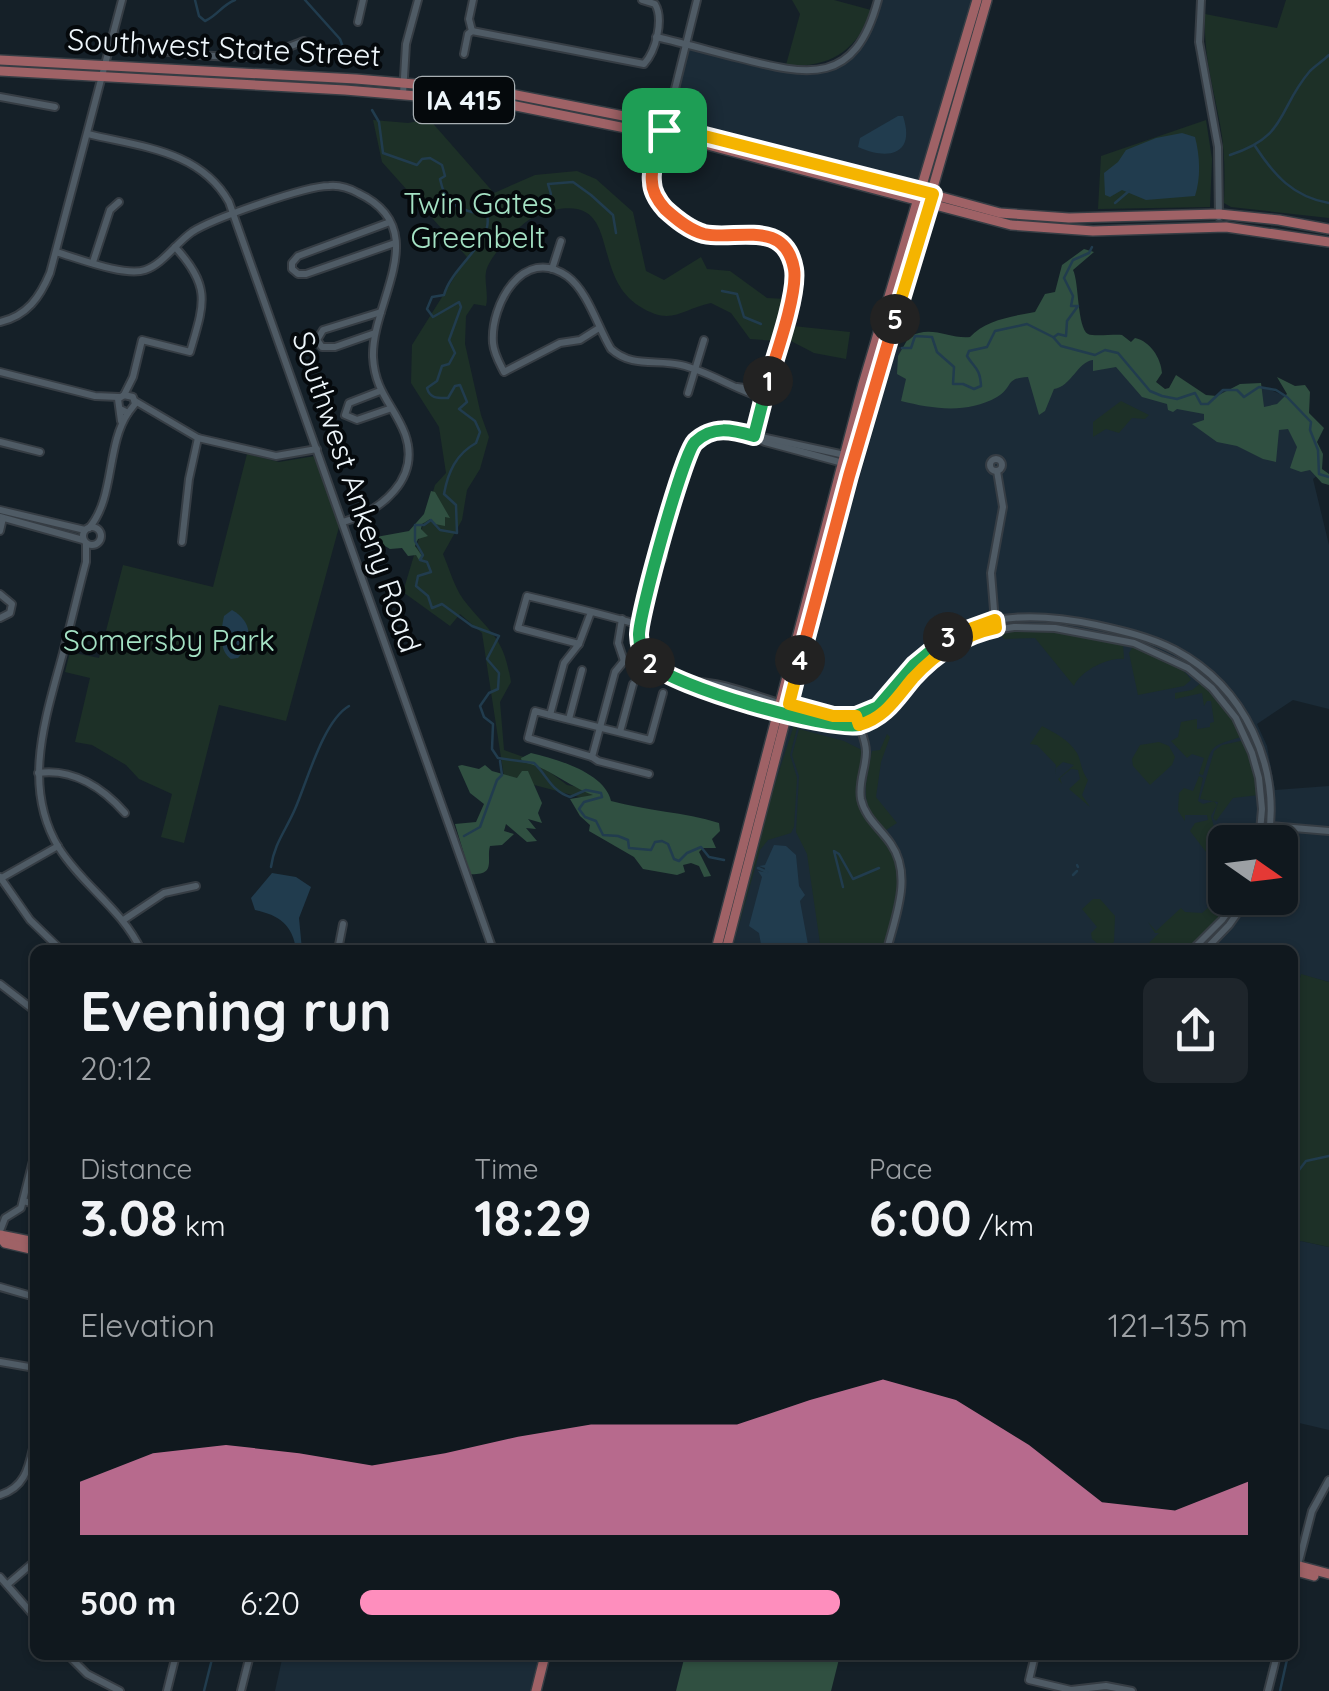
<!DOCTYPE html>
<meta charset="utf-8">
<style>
:root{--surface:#10181e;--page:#1e252b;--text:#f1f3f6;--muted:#9ca0a4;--line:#30373c;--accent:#fe8ebd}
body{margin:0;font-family:Quicksand,sans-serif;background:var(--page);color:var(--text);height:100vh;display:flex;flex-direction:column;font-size:38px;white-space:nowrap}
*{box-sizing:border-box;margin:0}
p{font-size:32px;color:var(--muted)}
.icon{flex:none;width:55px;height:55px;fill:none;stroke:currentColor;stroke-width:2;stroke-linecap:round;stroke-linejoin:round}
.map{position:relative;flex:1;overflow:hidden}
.details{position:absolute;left:30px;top:945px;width:1268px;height:715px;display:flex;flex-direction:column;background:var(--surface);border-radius:15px;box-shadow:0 2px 8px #0004,0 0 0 2px var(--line)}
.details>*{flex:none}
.needle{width:65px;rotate:104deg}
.controls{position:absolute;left:1208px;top:825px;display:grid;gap:20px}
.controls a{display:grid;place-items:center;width:90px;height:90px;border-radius:15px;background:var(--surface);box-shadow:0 2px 8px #0004,0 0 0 2px var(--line);font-size:50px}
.pin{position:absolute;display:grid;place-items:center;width:85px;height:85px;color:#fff;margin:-42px;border-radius:20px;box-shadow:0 5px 15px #0006}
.km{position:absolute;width:50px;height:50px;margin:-25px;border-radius:50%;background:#222;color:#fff;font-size:28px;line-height:50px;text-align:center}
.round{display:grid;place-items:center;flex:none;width:105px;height:105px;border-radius:15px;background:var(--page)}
.summary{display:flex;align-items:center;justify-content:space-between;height:170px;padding:0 50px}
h1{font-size:55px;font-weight:700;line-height:75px}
.figures{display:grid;grid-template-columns:repeat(3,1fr);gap:15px;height:170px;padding:10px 50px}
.figures div{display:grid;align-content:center}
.figures b{font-size:50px;font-weight:700}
.figures small{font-size:28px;font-weight:400}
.figures p{font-size:28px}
.chart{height:280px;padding:20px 50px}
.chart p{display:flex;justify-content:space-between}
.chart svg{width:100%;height:180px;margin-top:10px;fill:var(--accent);opacity:.7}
ul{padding:0 50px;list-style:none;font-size:32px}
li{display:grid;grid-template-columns:160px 120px 1fr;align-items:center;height:75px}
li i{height:25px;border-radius:12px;background:var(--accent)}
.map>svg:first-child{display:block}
</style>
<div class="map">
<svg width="1329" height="1691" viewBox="0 0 1329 1691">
<rect width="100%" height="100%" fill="#152028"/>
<!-- built -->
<g fill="#1b2b37" fill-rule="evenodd">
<path d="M878 0H987L933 194 665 126 685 45 769 66 828 68 855 49Z"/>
<path d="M897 347 1105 350 1146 386 1208 404 1223 390 1266 388 1287 397 1319 474 1313 479 1329 545V709L1293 700 1257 724 1267 746 1275 790 1329 786V982L1301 975 1293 1009 1292 950H732L794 706ZM1225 842H1280V898H1225Z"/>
<path d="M1301 1241 1329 1247V1430L1295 1422 1293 1430 1292 1244Z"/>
<path d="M283 1655H539L530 1691H275Z"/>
</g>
<!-- green -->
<g fill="#1d3027">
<path d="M792 0H834L871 10C858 51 828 69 786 65L800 14Z"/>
<path d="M1286 0H1329V218L1231 207 1224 203C1225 176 1225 150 1220 124 1213 85 1203 53 1205 14L1277 28Z"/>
<path d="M429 119 494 193 535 175 577 171 596 179 633 212 646 271 664 280 701 257 707 269 730 271 767 298 786 299 776 341 750 339 731 313 711 303C681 309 672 327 639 306 586 272 627 185 539 214 523 220 493 252 487 268 483 279 489 294 486 306L474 304 466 316 465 344 481 415 489 437 480 469 467 490 462 520 443 554C449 568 454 586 463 599 490 634 503 634 511 682L500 702 504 750 535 761 567 785 594 790 602 803 504 777 482 633 460 614 450 626 403 592 435 485 446 473 439 427 411 383 412 345 467 257 382 162 373 120 408 123Z"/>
<path d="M1206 120 1212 159 1210 207 1098 209 1101 156Z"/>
<path d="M793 326 850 332 846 359 814 353 789 340Z"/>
<path d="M1121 401 1149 415 1145 419 1132 418 1119 433 1106 429 1093 437V422Z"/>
<path d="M247 454 279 462 315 456 339 527 286 721 219 705 184 843 161 837 172 794 139 779 126 765 92 745 75 742 90 678 65 672 70 652 99 658 123 565 213 587Z"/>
<path d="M1006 630H1058L1123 644 1124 659C1109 656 1079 672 1074 686L1035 638 1004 639 1001 634Z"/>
<path d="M1133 646C1152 650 1181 664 1191 680L1184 686 1138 695 1129 653Z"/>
<path d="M1201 683 1232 717 1241 737C1209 747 1213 744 1203 775L1199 774 1204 758 1192 754 1187 758 1171 741 1178 737 1181 722 1197 719V729L1210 727V723L1214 722 1211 701H1207L1204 706 1202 693 1175 699V693L1192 690Z"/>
<path d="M794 725 797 728 790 755 797 778 794 827 791 833 768 840 760 850 732 950 771 796Z"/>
<path d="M1042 726C1056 734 1067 738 1077 753 1081 760 1081 771 1088 780L1082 795 1090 807 1069 789 1080 779 1078 770 1071 769 1060 778 1062 784 1058 779 1074 765 1063 762 1056 768 1055 775 1056 765 1037 745 1030 744Z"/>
<path d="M799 729 844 741 864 751 861 804 892 849 900 874 885 950H821L807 854 796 832 799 776 792 755Z"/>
<path d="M887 734 890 737 881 762 876 797 897 823 886 830C857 807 866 783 872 751L880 750Z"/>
<path d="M1245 740 1259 795 1233 798 1216 821 1213 818 1218 802 1200 799 1214 751 1222 745Z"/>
<path d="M1159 742 1169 746 1175 757 1172 765 1150 785 1133 766 1132 759 1140 745Z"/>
<path d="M1199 776 1203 778 1198 801 1203 804 1214 801 1217 805 1211 816 1214 827 1206 852 1190 831 1195 823 1208 820 1207 815H1185V821L1178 811 1179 793 1184 788 1193 791Z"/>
<path d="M1093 899H1100L1115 916 1114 942 1105 950 1092 939 1091 933 1097 927 1082 909Z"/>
<path d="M1210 906H1220L1225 912 1188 950H1149L1146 946 1159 933H1155L1148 922 1156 931 1181 908 1185 912 1202 913Z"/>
<path d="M1301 974 1329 982V1247L1301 1241 1293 1244 1292 1009Z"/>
</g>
<!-- forest -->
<g fill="#305041">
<path d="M1084 249 1094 252 1073 270C1079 281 1077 328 1088 334 1094 337 1113 334 1122 335L1131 342 1135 338C1150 341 1161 358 1162 373L1156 382 1165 389 1169 388 1176 375 1206 395 1217 396 1240 384 1261 383 1264 407 1277 404 1287 394 1277 377 1295 386 1305 385 1310 392 1309 413 1324 428 1317 442 1323 454 1322 469 1329 474V485L1322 483 1310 470 1301 472 1290 468 1297 447 1288 429 1279 430 1276 462 1263 459 1237 446 1217 442 1192 424 1204 420V414L1177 409 1173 412 1168 410 1167 404 1142 397 1116 367 1093 371V360C1077 362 1072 386 1054 389L1045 411 1039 415 1028 377C1004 378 1014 387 997 397 967 414 933 409 901 401L906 379 897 374 898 356 909 337C931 324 948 339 970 337 985 320 1013 316 1035 312L1045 294 1055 292 1062 265Z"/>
<path d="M431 491 435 492 450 518 445 517V526L435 524 430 519 422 524 421 529 428 536 418 539 415 546 422 556 419 560 416 555 408 556 402 548 390 549 380 543 370 545 376 537 409 531 424 514Z"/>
<path d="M531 753C557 759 605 773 611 801 647 811 684 812 719 823L720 831 712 839 716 848H703L699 852 711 876 704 877 699 866 691 863 683 865 685 872 677 875 643 869 634 857 589 831 590 825 580 816 570 799 593 795C568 786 547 766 522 762L521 758Z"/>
<path d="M462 765 479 769 485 765 492 771 517 778 522 771H528L542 803 538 813 542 823 528 819 536 829 526 828 537 841 527 842 506 824 504 831 514 834 502 845 490 846C486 860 497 876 470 874L455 824 476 822 484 804 470 793 458 766Z"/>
<path d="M685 1655H840L831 1691H676Z"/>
</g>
<!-- water -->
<g fill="#213c4e">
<path d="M898 116H903C916 156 887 160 858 147L860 138Z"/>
<path d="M1182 133 1195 137C1200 156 1201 178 1195 196L1146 200 1122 190 1110 197 1105 195 1104 173 1118 162 1126 150 1156 138Z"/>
<path d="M232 610C253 622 253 641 238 658L231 659C218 650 221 630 224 616Z"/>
<path d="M774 845 786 846 796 855 799 886 805 895 800 901 809 950H762L759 933 749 926 762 877 758 871 764 872 765 868 759 866 765 865Z"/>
<path d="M272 873 296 877 311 887 299 918 302 950H296C293 925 279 915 255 910L251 898Z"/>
</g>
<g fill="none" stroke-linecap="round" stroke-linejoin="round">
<!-- stream -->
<g stroke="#213c4e" stroke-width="2.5">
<path d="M195 0 199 16 205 21C218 15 222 5 235 0"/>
<path d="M305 0 340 39 348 61"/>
<path d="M372 110 379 122 383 153 417 165 422 159 430 158 442 165 445 176 440 179C445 206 462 211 486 215"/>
<path d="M1255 146C1274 175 1293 197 1329 203"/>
<path d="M1230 155C1289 136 1277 109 1310 71 1316 65 1323 61 1329 55"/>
<path d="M1115 203 1129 191"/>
<path d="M488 214 504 199 512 201 516 208 534 204 539 198H548L551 194 548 184 573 182 591 195 613 215 616 233"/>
<path d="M487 215C494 242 451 267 444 295L432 297 427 309 433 317 459 302 461 307 449 340 455 353 449 364 442 366 437 381 427 388C430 399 438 398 448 398L455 386 460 385 467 402 459 409 475 421 480 432 476 443C456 454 448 472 444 494L456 505 457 533 440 530 431 520 424 525H415V541L423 555 420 560 427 562 431 572 418 576 416 586 428 596 432 608 442 604 472 626 499 636 487 659 499 673 498 689 489 693 480 706 484 717 493 724 492 749 498 758 534 763C547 775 551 791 570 797L586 790 601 793 602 797 584 802 579 809 585 817 596 821 603 835 618 836 628 840 629 848 651 850 655 842 662 841 668 844 674 859 679 861 687 853 701 847 709 857 724 860"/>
<path d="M722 291 737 294 744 317 761 324"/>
<path d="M1054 337 1058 334 1066 336 1067 321 1078 306H1071L1073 296 1064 278 1073 260 1089 253 1092 247"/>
<path d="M902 348H911L915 336 932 337 937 352 954 367 953 384H963L974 389 981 386C980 367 974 368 967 356L969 351 987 347 995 331 1027 324 1053 337 1061 346 1095 355 1105 350 1118 353 1150 391 1162 396 1177 399 1195 393 1201 404H1208L1223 390H1237L1244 397 1259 387 1276 390 1287 397 1311 422 1310 430 1318 450 1319 474 1329 477"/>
<path d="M464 836 480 827 497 780 502 775 500 761"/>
<path d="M1077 865 1078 867"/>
<path d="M271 867C274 844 286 830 295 809 307 782 323 721 349 706"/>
<path d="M758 868 767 872"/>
<path d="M1073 875 1077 871"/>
<path d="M843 887 834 851 839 854 853 879 879 868"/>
<path d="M1292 1179 1306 1161 1329 1156"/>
<path d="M33 1492 35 1494"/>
<path d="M204 1691 213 1655"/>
<path d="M1280 1691 1288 1655"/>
</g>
<defs>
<g id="minor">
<path d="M697 0 652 182C658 209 685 232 713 235 724 236 734 233 744 233 777 233 797 255 793 288L754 436"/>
<path d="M1201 0 1199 42 1218 147 1219 217"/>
<path d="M358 22 363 0"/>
<path d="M472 31 644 64C656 51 664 19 655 4L642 0"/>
<path d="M656 37C683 43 711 51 739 58 809 76 855 86 878 0"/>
<path d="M111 41C145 52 223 59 259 56 274 54 290 46 304 41"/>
<path d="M464 54 468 34 472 31 469 19 473 0"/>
<path d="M403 94 406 44 418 0"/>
<path d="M0 97 55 107"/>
<path d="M88 134C140 147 200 150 229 202L493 950"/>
<path d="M390 222 298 256 292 263V269L298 274H306L395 243"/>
<path d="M56 252C77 258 125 277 145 270 163 264 176 243 192 232 212 219 305 186 329 186 339 185 349 188 358 193 435 229 371 302 373 357 375 393 394 405 405 434 421 479 381 511 343 522"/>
<path d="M93 262 110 210 119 202"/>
<path d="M552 269 561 241"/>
<path d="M0 322C27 316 40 297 50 273L122 0"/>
<path d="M599 328 580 340 560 343 504 372C499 362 494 354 493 343 490 305 523 245 567 276 588 291 598 328 611 349 632 368 656 359 681 365 711 372 735 390 764 398"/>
<path d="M375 333 335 347H322L317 340 323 330 381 312"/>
<path d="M0 372 95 396 119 397"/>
<path d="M737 387 765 391"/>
<path d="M380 391 349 403 345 415 357 420 389 409"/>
<path d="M688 393 704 340"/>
<path d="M124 395 133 377 142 340 190 352C204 304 212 287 175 247"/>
<path d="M135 401 198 438 276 456 317 449"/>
<path d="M120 409 128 413 135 404 133 397 124 395 118 399 121 421"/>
<path d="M755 437 765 442 843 463"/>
<path d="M0 442 40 452"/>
<path d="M854 457 725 429 697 440 685 457 663 540 656 555 655 572 639 632 645 658 654 668 693 687 846 726 879 717 936 656 981 632 1014 627 1055 628 1134 643 1188 668 1212 688 1236 718 1252 753 1259 778 1262 809 1259 842"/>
<circle cx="996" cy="465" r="6"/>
<path d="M0 510 85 530"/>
<path d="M0 517 83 540"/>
<circle cx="92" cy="536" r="9"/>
<path d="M89 528C115 498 106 446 128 413"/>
<path d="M0 531 3 518"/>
<path d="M182 542 189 479 198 438"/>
<path d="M86 543V562C78 592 71 623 63 653 46 717 21 786 59 848 83 886 121 908 141 950"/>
<path d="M656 571 663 557 664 541"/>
<path d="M0 594 12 604 10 613 0 618"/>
<path d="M591 612 579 644 518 628 527 596C565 605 603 614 640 625"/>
<path d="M622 619 618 643 624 661"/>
<path d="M995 622 991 573 1003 507 997 471"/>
<path d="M579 644 564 663 550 715 535 711 528 738 592 757 615 672 624 661 643 653"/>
<path d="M687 682C734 677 813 727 857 716 884 710 895 685 913 666 928 650 947 636 968 628 1008 612 1055 616 1096 625 1123 631 1150 637 1175 650 1245 687 1281 766 1268 842"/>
<path d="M550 715 650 740 663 693"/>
<path d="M569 719 582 670"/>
<path d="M858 722C861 732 866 741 866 752 866 768 858 782 861 799 865 818 881 829 891 844 913 876 895 917 887 950"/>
<path d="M620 732 633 684"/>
<path d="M592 757 598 761 649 774"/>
<path d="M38 773C73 768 103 788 125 813"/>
<path d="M1270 826 1329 831"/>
<path d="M0 877 30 920 61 950"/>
<path d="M0 879 58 846"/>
<path d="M125 919 164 893 196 886"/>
<path d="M338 950 343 924"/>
<path d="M1192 950 1222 920 1238 898"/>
<path d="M1205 950 1229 925 1248 898"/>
<path d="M0 984 35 1011"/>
<path d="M23 1201 35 1204"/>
<path d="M0 1231 5 1218 21 1208 35 1153"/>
<path d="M0 1287 35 1297"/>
<path d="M0 1362 35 1368"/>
<path d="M0 1495C27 1487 29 1464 35 1440"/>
<path d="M0 1577 35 1617"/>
<path d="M8 1584 35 1561"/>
<path d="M1292 1588 1312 1511 1329 1480"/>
<path d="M68 1655 87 1674 120 1691"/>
<path d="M1035 1655 1029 1680 1071 1690 1106 1686 1132 1691"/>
<path d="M167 1691 176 1655"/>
<path d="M241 1691 250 1655"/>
<path d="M1268 1691 1277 1655"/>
</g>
<g id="major">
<path d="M0 60 356 79 496 91 644 120 777 152 1000 213 1069 218 1219 214 1279 220 1329 229"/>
<path d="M0 71 345 90 501 103 700 143 1011 225 1093 231 1226 227 1329 242"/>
<path d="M716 950 863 384 977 0"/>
<path d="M726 950 835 527 987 0"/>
<path d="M0 1235 35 1242"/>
<path d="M0 1237 5 1243 35 1250"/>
<path d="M1292 1564 1329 1574"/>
<path d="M1292 1570 1314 1576"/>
<path d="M536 1691 545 1655"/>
</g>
</defs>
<!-- minor casing -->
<use href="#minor" stroke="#363d44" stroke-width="10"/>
<!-- major casing -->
<use href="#major" stroke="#363d44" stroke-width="12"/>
<!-- minor -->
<use href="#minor" stroke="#4f5b65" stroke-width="6"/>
<!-- major -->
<use href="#major" stroke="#9f6266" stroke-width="9"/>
</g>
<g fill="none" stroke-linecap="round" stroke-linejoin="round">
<defs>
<path id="split-1" d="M664 130C659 145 650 165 652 182 652 192 658 201 665 209 676 219 689 230 704 234 735 241 785 218 794 269 798 293 776 355 768 381"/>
<path id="split-2" d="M650 663C643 655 639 645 639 635 639 614 683 454 695 442 713 425 732 430 754 436L768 381"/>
<path id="split-3" d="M650 663C674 687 825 730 859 725L856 716 878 707 914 665 948 637"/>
<path id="split-4" d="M800 660 789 704 833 716H856L859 725C886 717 896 698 913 678 936 653 963 635 996 628L995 620 948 637"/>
<path id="split-5" d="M800 660 849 476 895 319"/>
<path id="split-6" d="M664 130 665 126 933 194 895 319"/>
</defs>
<!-- split-1 casing -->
<use href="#split-1" stroke="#fff" stroke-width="20"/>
<!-- split-2 casing -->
<use href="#split-2" stroke="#fff" stroke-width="20"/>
<!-- split-3 casing -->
<use href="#split-3" stroke="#fff" stroke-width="20"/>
<!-- split-4 casing -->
<use href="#split-4" stroke="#fff" stroke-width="20"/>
<!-- split-5 casing -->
<use href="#split-5" stroke="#fff" stroke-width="20"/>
<!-- split-6 casing -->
<use href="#split-6" stroke="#fff" stroke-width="20"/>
<!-- split-1 -->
<use href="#split-1" stroke="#f0652b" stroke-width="12"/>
<!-- split-2 -->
<use href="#split-2" stroke="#22a559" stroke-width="12"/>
<!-- split-3 -->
<use href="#split-3" stroke="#22a559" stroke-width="12"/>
<!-- split-4 -->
<use href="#split-4" stroke="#f5b400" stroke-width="12"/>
<!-- split-5 -->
<use href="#split-5" stroke="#f0652b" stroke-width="12"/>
<!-- split-6 -->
<use href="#split-6" stroke="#f5b400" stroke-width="12"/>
</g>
<g text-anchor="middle" stroke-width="8" stroke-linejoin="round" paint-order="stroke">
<!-- shield labels -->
<rect fill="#05090c" stroke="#a8afb3" stroke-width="2.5" x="414" y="77" width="100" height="46" rx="8"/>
<g font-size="28" font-weight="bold" fill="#eef6fb">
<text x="464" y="110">IA 415</text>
</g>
<!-- street labels -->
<g font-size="30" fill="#eef6fb" stroke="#05090c">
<text transform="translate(224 48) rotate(3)" y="10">Southwest State Street</text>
<text transform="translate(356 492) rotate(71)" y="10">Southwest Ankeny Road</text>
</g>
<!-- park labels -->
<g font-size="30" fill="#a4e2c4" stroke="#05090c">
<text x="478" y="214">Twin Gates<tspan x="478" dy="34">Greenbelt</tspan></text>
<text x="169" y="651">Somersby Park</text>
</g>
</g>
</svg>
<div class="controls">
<a><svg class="needle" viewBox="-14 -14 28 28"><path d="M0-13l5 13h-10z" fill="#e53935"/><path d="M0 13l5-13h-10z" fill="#9ca0a4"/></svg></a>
</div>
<div class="pin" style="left:664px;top:130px;background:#1e9e55"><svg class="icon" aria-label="arrive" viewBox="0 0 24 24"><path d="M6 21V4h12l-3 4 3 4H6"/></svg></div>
<b class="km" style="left:768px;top:381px">1</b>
<b class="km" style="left:650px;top:663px">2</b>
<b class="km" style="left:948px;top:637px">3</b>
<b class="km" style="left:800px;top:660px">4</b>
<b class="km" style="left:895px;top:319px">5</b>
<section class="details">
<div class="summary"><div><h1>Evening run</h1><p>20:12</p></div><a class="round"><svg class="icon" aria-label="share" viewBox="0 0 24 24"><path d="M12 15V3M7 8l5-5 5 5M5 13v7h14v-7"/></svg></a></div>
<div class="figures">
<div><p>Distance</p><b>3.08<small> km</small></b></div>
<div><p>Time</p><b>18:29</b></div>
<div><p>Pace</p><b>6:00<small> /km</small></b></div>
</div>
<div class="chart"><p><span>Elevation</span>121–135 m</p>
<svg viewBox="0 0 160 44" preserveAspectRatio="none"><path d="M0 44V31L10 24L20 22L30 24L40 27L50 24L60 20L70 17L80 17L90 17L100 11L110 6L120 11L130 22L140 36L150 38L160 31V44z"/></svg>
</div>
<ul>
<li><b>500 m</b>6:20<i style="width:54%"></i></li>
</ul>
</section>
</div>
